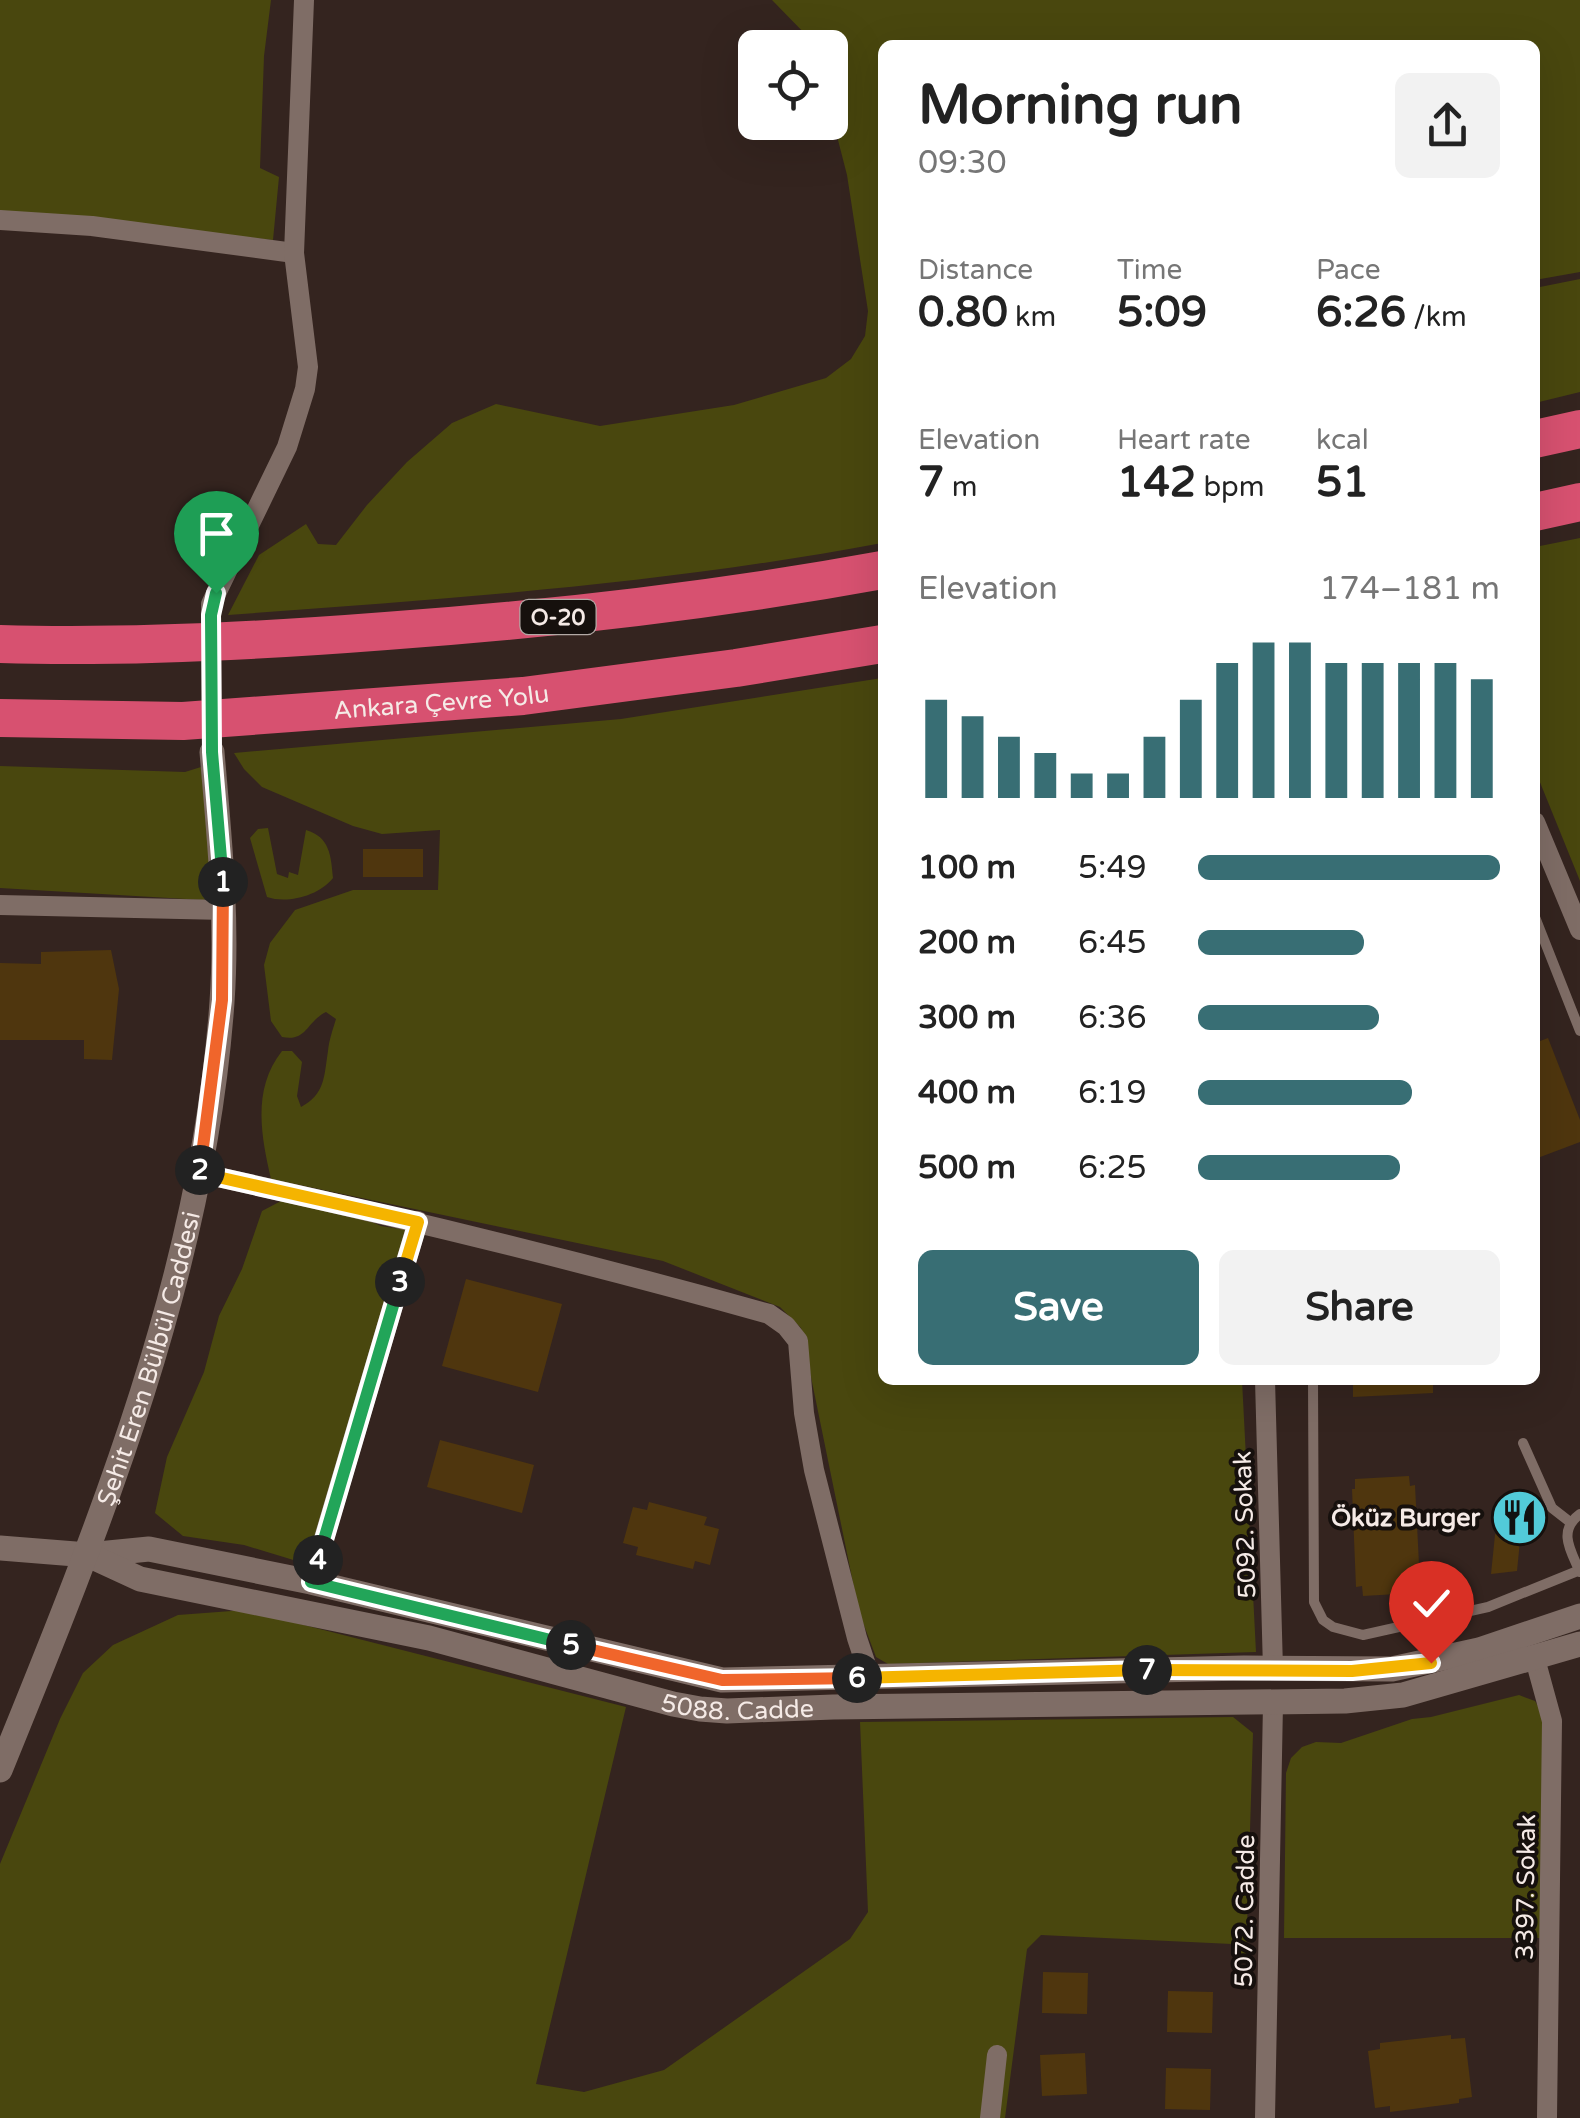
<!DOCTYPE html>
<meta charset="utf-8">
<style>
:root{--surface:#fff;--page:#f2f2f2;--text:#222;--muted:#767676;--accent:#386e74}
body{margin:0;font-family:"Varela Round",sans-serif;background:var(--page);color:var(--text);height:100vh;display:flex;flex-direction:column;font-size:38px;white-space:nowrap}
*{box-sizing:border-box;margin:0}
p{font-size:32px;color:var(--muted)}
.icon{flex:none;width:55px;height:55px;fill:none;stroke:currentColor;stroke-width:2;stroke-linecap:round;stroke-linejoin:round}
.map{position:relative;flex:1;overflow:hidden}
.sheet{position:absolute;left:878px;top:40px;width:662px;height:1345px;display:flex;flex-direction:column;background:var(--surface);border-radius:15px;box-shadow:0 10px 40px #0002}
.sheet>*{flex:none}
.fabs{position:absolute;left:738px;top:30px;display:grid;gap:20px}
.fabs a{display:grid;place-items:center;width:110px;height:110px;border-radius:15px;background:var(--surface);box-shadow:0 10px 40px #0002;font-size:50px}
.pin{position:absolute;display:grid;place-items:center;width:85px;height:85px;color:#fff;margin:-102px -42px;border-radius:50% 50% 50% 0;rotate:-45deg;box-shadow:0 0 10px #0007}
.pin .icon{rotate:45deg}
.km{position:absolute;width:50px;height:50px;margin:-25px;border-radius:50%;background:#222;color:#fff;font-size:28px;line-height:50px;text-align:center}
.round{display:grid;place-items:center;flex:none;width:105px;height:105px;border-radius:15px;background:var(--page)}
.head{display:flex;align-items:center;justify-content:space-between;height:170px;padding:0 40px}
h1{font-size:55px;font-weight:700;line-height:75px}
.metrics{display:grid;grid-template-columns:repeat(3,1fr);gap:15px;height:170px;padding:10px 40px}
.metrics div{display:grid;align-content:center}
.metrics b{font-size:42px;font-weight:700}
.metrics small{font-size:28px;font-weight:400}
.metrics p{font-size:28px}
.chart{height:280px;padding:20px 40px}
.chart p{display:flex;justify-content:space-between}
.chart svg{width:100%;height:180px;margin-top:10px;stroke:var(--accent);stroke-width:6}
.cta{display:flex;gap:20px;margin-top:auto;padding:20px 40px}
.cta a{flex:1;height:115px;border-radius:15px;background:var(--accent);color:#fff;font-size:40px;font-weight:700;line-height:115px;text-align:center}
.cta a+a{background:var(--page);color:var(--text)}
ul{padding:0 40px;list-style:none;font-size:32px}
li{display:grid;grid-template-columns:160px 120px 1fr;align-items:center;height:75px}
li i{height:25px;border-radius:12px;background:var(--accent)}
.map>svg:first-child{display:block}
</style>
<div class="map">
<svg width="1580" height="2118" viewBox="0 0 1580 2118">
<rect width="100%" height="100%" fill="#34241f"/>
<!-- green -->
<g fill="#49470e">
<path d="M0 0H271L264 56 260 168 279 177 273 240 0 211Z"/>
<path d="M772 0H1580V272L1535 280V45H882V543C664 584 449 599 228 615L259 555 306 524 318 544 336 545 367 505 407 462 452 423 496 404 600 426 734 405 826 378 851 359 865 336 868 311 847 175 830 109V48L813 47 810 39Z"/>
<path d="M1580 279V392L1535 403V288Z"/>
<path d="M1580 538V881L1535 770V547Z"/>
<path d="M882 678V1380H1242L1256 1652 888 1664 876 1657 859 1612 801 1328 780 1307 663 1261 271 1179C261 1136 252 1089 282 1051H292L302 1062 297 1096 301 1107C325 1094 324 1077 328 1051 329 1040 333 1029 336 1019L326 1012C306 1022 307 1042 282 1037L271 1021 264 965 270 943 295 910 353 890H438L440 830 382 834 353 826 262 787 244 769 234 753 621 719Z"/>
<path d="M0 766 185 772 201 767 213 894 203 900 0 888Z"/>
<path d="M268 828 277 874 288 878 289 872 298 875 306 830C330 837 331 856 333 878 319 896 287 904 267 897L250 838 258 829Z"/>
<path d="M283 1200 340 1208 381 1226 406 1230 309 1559 300 1562 244 1545 183 1536 155 1513 167 1457 204 1372 219 1316 242 1269 262 1211Z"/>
<path d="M245 1610 626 1707 536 2084 584 2092 664 2070 850 1939 868 1912 860 1722 1233 1717 1253 1733 1246 1960 1232 1944 1041 1935 1027 1949 1005 2118H0V1864L60 1719 83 1673 113 1645 178 1615Z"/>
<path d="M1519 1695 1535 1701 1543 1715 1540 1938H1284L1286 1773 1291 1758 1302 1747 1316 1742 1341 1743 1412 1719 1431 1717Z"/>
</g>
<!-- building -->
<g fill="#4f360e">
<rect x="363" y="849" width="60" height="28"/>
<path d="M111 950 119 989 112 1060 84 1059V1040H0V963L41 964V952Z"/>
<path d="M1548 1038 1580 1120V1142L1535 1159V1043Z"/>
<path d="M466 1279 562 1304 538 1392 442 1366Z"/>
<path d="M1353 1380H1433V1393L1353 1397Z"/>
<path d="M440 1440 534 1465 522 1513 427 1487Z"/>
<path d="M1409 1476 1410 1486 1415 1485 1420 1584H1415V1593L1363 1596 1362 1586 1356 1587 1352 1489H1355V1479Z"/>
<path d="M1515 1498 1534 1514 1520 1541 1517 1571 1491 1574 1495 1535Z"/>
<path d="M649 1502 707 1517 704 1525 719 1529 710 1565 695 1561 693 1569 636 1555 638 1547 623 1543 633 1507 647 1510Z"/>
<path d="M1043 1972 1088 1973 1087 2014 1042 2013Z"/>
<path d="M1168 1991 1213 1992 1212 2033 1167 2032Z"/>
<path d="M1451 2035V2039L1465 2038 1472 2097 1459 2099V2103L1390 2112V2106L1375 2108 1368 2051 1380 2049V2043Z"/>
<path d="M1085 2053 1087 2094 1042 2096 1040 2055Z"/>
<path d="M1166 2068 1211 2069 1210 2110 1165 2109Z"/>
</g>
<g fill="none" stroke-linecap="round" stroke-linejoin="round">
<!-- service -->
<g stroke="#7f6d66" stroke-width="10">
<path d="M1535 917 1580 1031"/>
<path d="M1313 1380 1314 1602 1323 1620 1333 1627 1363 1635 1488 1607 1580 1570"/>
<path d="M1523 1443 1552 1508 1570 1522"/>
<path d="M1580 1514C1557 1531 1571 1551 1580 1572"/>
</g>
<!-- minor -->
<g stroke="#7f6d66" stroke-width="20">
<path d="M0 220 92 226 294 253"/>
<path d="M212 752 211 604 287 447 305 389 308 367 294 253 304 0"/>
<path d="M1535 822 1580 930"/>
<path d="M0 905 225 910"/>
<path d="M200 1173C391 1215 580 1261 769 1314L786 1326 798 1341 804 1413 814 1470 857 1638 870 1677"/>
<path d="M1265 1380 1273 1669"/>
<path d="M311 1582 418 1221"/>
<path d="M1535 1659 1552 1721 1547 2118"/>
<path d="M990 2118 997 2055"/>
<path d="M1265 2118 1273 1704"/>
</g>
<!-- tertiary -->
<g stroke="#7f6d66" stroke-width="25">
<path d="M0 1548 88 1555 149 1549 311 1582 722 1680 1244 1668 1392 1669 1479 1650 1580 1616"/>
<path id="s1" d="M88 1555 140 1579 429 1638 673 1704 700 1709 727 1711 833 1707 1345 1701 1403 1695 1580 1644"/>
<path id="s2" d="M0 1770C101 1522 203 1272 222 1002 228 918 219 835 212 752"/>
</g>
<!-- motorway -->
<g stroke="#d75170" stroke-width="38">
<path d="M1535 439 1580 429"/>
<path d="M1535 512 1580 502"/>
<path d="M0 644C129 648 258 641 386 631 553 619 718 600 882 570"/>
<path id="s3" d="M0 718 183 721 523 696 736 668 882 644"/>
</g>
</g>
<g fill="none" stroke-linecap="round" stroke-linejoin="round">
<defs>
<path id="split-1" d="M216 593 211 615 212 752 223 882"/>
<path id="split-2" d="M200 1170 222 1000 223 882"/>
<path id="split-3" d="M200 1170V1173L418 1222 400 1282"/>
<path id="split-4" d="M318 1560 400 1282"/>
<path id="split-5" d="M318 1560 311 1582 571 1645"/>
<path id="split-6" d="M571 1645 722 1680 857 1678"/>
<path id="split-7" d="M857 1678 1147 1670"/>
<path id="split-8" d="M1147 1670 1352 1671 1431 1663"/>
</defs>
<!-- split-1 casing -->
<use href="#split-1" stroke="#fff" stroke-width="20"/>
<!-- split-2 casing -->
<use href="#split-2" stroke="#fff" stroke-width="20"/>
<!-- split-3 casing -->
<use href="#split-3" stroke="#fff" stroke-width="20"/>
<!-- split-4 casing -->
<use href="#split-4" stroke="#fff" stroke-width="20"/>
<!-- split-5 casing -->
<use href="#split-5" stroke="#fff" stroke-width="20"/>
<!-- split-6 casing -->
<use href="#split-6" stroke="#fff" stroke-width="20"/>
<!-- split-7 casing -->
<use href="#split-7" stroke="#fff" stroke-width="20"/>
<!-- split-8 casing -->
<use href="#split-8" stroke="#fff" stroke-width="20"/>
<!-- split-1 -->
<use href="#split-1" stroke="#22a559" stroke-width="12"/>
<!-- split-2 -->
<use href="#split-2" stroke="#f0652b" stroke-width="12"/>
<!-- split-3 -->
<use href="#split-3" stroke="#f5b400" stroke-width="12"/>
<!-- split-4 -->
<use href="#split-4" stroke="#22a559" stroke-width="12"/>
<!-- split-5 -->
<use href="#split-5" stroke="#22a559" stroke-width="12"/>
<!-- split-6 -->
<use href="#split-6" stroke="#f0652b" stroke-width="12"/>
<!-- split-7 -->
<use href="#split-7" stroke="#f5b400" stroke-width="12"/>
<!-- split-8 -->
<use href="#split-8" stroke="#f5b400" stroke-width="12"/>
</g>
<!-- icons -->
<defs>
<symbol id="restaurant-disc" viewBox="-11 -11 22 22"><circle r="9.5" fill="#52cbd9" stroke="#16100d"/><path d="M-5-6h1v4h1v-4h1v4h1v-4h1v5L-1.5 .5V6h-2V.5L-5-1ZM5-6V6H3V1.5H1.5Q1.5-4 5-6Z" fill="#111"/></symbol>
</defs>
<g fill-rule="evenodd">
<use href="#restaurant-disc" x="1488" y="1486" width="63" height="63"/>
</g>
<g text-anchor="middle" stroke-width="8" stroke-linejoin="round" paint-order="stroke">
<!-- shield labels -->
<rect fill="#16100d" stroke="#b2a9a5" stroke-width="2.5" x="520.5" y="600" width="75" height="34" rx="8"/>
<g font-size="22" font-weight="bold" fill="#f5eae6">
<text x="558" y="625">O-20</text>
</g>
<!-- street labels -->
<g font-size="25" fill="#f5eae6" stroke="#16100d">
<text dy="9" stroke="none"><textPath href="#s3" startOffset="442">Ankara Çevre Yolu</textPath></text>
<text dy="9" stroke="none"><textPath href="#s2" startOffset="438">Şehit Eren Bülbül Caddesi</textPath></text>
<text transform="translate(1244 1525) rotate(-92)" y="9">5092. Sokak</text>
<text dy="9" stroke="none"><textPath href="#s1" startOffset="670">5088. Cadde</textPath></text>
<text transform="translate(1525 1887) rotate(-89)" y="9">3397. Sokak</text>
<text transform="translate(1244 1911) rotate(-89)" y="9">5072. Cadde</text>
</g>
<!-- poi labels -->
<g font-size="25" font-weight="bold" fill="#f5eae6" stroke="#16100d" text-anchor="end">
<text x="1480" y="1526">Öküz Burger</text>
</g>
</g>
</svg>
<div class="fabs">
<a><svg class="icon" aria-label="locate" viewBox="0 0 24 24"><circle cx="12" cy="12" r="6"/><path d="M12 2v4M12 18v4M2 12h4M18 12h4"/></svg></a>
</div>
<div class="pin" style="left:216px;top:593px;background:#1e9e55"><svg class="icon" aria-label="arrive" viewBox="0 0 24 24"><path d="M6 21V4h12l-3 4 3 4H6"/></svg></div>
<div class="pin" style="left:1431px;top:1663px;background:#d93025"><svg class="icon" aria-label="check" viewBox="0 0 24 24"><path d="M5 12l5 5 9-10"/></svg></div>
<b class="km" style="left:223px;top:882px">1</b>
<b class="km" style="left:200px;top:1170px">2</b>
<b class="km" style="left:400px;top:1282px">3</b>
<b class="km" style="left:318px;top:1560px">4</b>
<b class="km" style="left:571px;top:1645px">5</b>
<b class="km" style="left:857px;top:1678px">6</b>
<b class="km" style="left:1147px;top:1670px">7</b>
<section class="sheet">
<div class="head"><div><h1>Morning run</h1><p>09:30</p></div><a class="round"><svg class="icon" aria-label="share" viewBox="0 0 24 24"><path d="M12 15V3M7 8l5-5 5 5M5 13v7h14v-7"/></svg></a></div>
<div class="metrics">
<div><p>Distance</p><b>0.80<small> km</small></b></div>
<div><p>Time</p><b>5:09</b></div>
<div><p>Pace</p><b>6:26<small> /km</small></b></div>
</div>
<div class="metrics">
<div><p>Elevation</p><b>7<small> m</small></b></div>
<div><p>Heart rate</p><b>142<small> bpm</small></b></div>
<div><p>kcal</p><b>51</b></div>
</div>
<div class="chart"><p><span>Elevation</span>174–181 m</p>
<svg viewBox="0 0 160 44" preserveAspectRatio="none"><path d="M5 44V20M15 44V24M25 44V29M35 44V33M45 44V38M55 44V38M65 44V29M75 44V20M85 44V11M95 44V6M105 44V6M115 44V11M125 44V11M135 44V11M145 44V11M155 44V15"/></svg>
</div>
<ul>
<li><b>100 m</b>5:49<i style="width:100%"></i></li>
<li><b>200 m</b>6:45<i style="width:55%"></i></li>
<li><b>300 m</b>6:36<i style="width:60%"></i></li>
<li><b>400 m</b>6:19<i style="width:71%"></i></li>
<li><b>500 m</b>6:25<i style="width:67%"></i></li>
</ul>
<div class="cta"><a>Save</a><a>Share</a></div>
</section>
</div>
